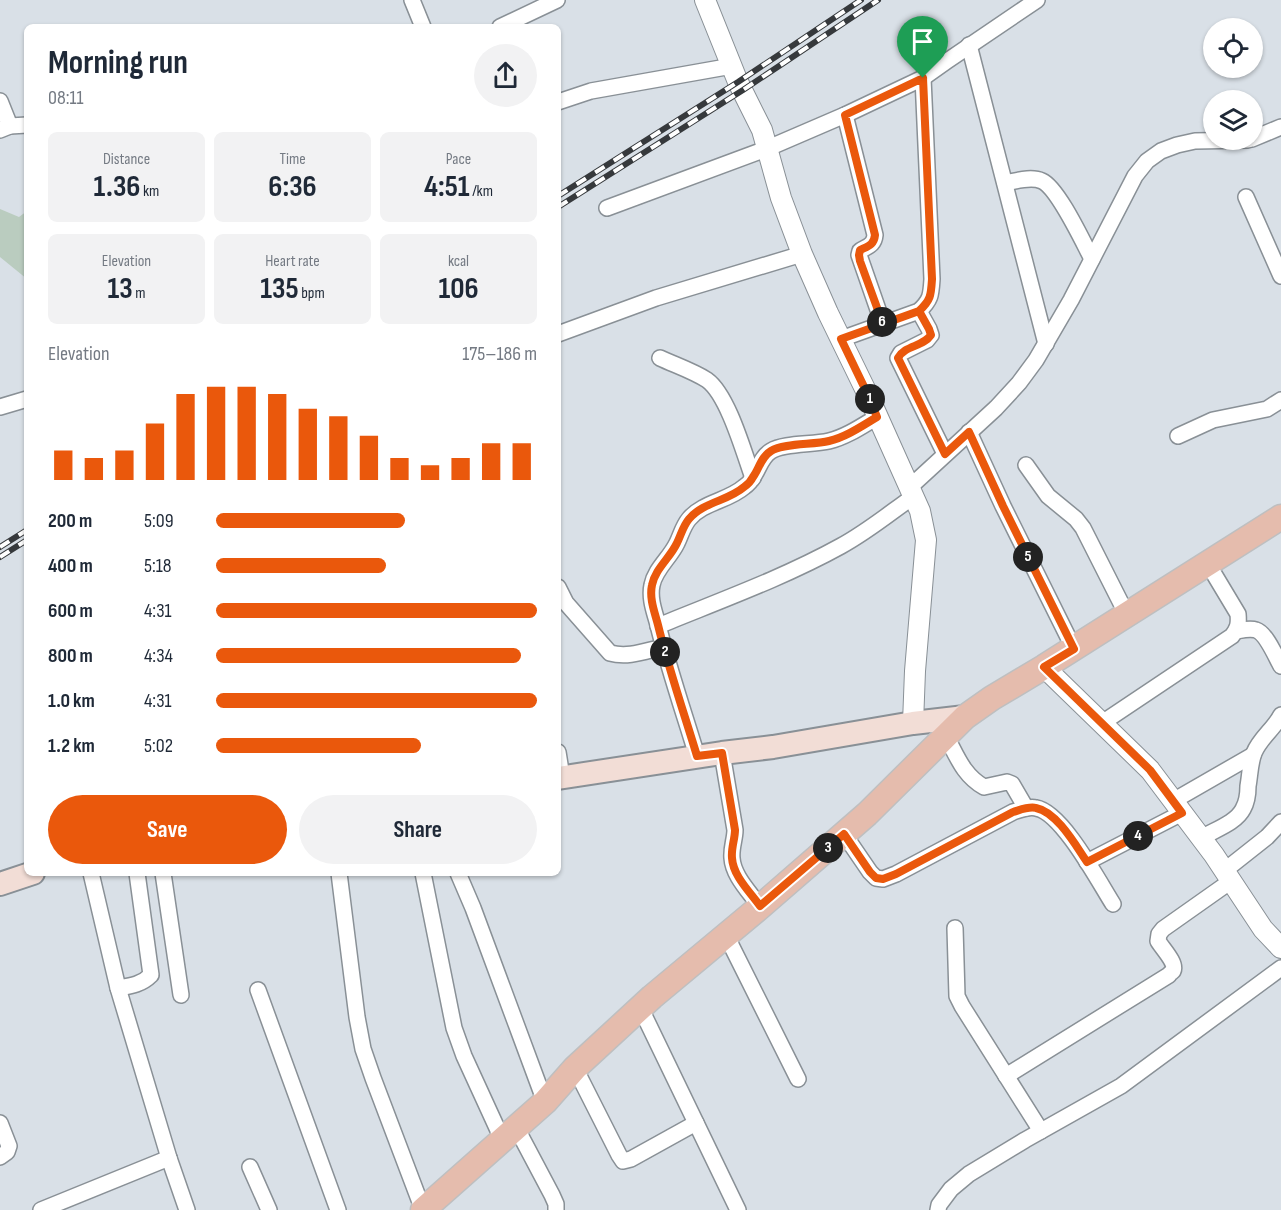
<!DOCTYPE html>
<meta charset="utf-8">
<style>
:root{--surface:#fff;--page:#f2f2f3;--text:#1f2937;--muted:#747a83;--accent:#ea580c}
body{margin:0;font-family:"Sofia Sans Condensed",sans-serif;background:var(--page);color:var(--text);height:100vh;display:flex;flex-direction:column;font-size:22px;white-space:nowrap}
*{box-sizing:border-box;margin:0}
p{font-size:20px;color:var(--muted)}
.icon{flex:none;width:33px;height:33px;fill:none;stroke:currentColor;stroke-width:2;stroke-linecap:round;stroke-linejoin:round}
.map{position:relative;flex:1;overflow:hidden}
.details{position:absolute;left:24px;top:24px;width:537px;height:852px;display:flex;flex-direction:column;background:var(--surface);border-radius:9px;box-shadow:0 2px 4px #0004}
.details>*{flex:none}
.controls{position:absolute;left:1203px;top:18px;display:grid;gap:12px}
.controls a{display:grid;place-items:center;width:60px;height:60px;border-radius:50%;background:var(--surface);box-shadow:0 2px 4px #0004;font-size:30px}
.pin{position:absolute;display:grid;place-items:center;width:51px;height:51px;color:#fff;margin:-62px -26px;border-radius:50% 50% 50% 0;rotate:-45deg;box-shadow:0 0 6px #0007}
.pin .icon{rotate:45deg}
.km{position:absolute;width:30px;height:30px;margin:-15px;border-radius:50%;background:#222;color:#fff;font-size:16px;line-height:30px;text-align:center}
.round{display:grid;place-items:center;flex:none;width:63px;height:63px;border-radius:32px;background:var(--page)}
.overview{display:flex;align-items:center;justify-content:space-between;height:102px;padding:0 24px}
h1{font-size:33px;font-weight:700;line-height:45px}
.stats{display:grid;grid-template-columns:repeat(3,1fr);gap:9px;height:102px;padding:6px 24px}
.stats div{display:grid;align-content:center;border-radius:9px;background:var(--page);text-align:center}
.stats b{font-size:30px;font-weight:700}
.stats small{font-size:16px;font-weight:400}
.stats p{font-size:16px}
.chart{height:168px;padding:12px 24px}
.chart p{display:flex;justify-content:space-between}
.chart svg{width:100%;height:108px;margin-top:6px;stroke:var(--accent);stroke-width:6}
.action{display:flex;gap:12px;margin-top:auto;padding:12px 24px}
.action a{flex:1;height:69px;border-radius:36px;background:var(--accent);color:#fff;font-size:24px;font-weight:700;line-height:69px;text-align:center}
.action a+a{background:var(--page);color:var(--text)}
ul{padding:0 24px;list-style:none;font-size:20px}
li{display:grid;grid-template-columns:96px 72px 1fr;align-items:center;height:45px}
li i{height:15px;border-radius:8px;background:var(--accent)}
.map>svg:first-child{display:block}
</style>
<div class="map">
<svg width="1281" height="1210" viewBox="0 0 1281 1210">
<rect width="100%" height="100%" fill="#d9e0e7"/>
<!-- green -->
<path fill="#baccbf" d="M0 209 19 217 27 211V279L0 257Z"/>
<g fill="none" stroke-linecap="round" stroke-linejoin="round">
<defs>
<g id="minor">
<path d="M412 0 423 27"/>
<path d="M500 27 557 0"/>
<path d="M969 45 1046 344"/>
<path d="M0 101 10 126"/>
<path d="M558 102 591 91 732 66"/>
<path d="M845 115 875 235C874 245 868 246 860 251L859 255 883 324"/>
<path d="M0 130 10 126 27 125"/>
<path d="M1252 139 1281 127"/>
<path d="M1005 183C1016 181 1031 176 1042 181 1058 188 1083 242 1092 259"/>
<path d="M1246 197 1281 276"/>
<path d="M607 208 766 149 845 115 923 78 947 61 1037 0"/>
<path d="M919 311 929 329 931 335 927 340 901 353 898 358 945 454"/>
<path d="M558 334 656 298 802 254"/>
<path d="M841 339 919 311C931 300 931 295 932 279L923 78"/>
<path d="M660 358C675 365 693 371 707 380 728 395 744 453 753 478"/>
<path d="M0 407 27 399"/>
<path d="M969 432 1003 506 1074 649"/>
<path d="M1178 436 1213 420 1267 409 1281 400"/>
<path d="M1026 465 1048 496 1076 519 1083 528 1127 615"/>
<path d="M910 487 996 408 1019 383 1036 360 1071 300 1135 176 1147 161 1161 151 1177 145 1195 141 1248 140"/>
<path d="M558 587 566 603 610 653C628 658 645 651 663 647"/>
<path d="M658 626C719 601 783 578 841 546 867 532 890 513 914 496"/>
<path d="M1236 631C1242 630 1250 628 1256 630 1266 633 1276 657 1281 666"/>
<path d="M1102 723 1232 636C1238 628 1239 624 1238 614L1208 564"/>
<path d="M946 736C957 756 963 775 984 787L1007 782 1012 784 1026 808"/>
<path d="M558 752 562 777"/>
<path d="M722 753 735 830C735 839 731 848 732 858 733 876 750 892 760 907"/>
<path d="M697 756C684 713 669 670 658 625 655 613 649 599 652 585 655 569 670 558 677 543 681 535 683 526 689 519 703 502 728 501 744 487 747 485 751 481 753 477 759 469 761 457 771 451 784 443 812 445 829 441 846 437 862 426 877 417"/>
<path d="M1173 801 1253 755"/>
<path d="M844 834 870 872 876 878 883 879 896 874 1013 812C1020 810 1028 806 1036 808 1062 812 1099 882 1113 904"/>
<path d="M1201 838C1214 830 1236 823 1243 809 1247 802 1248 793 1248 786 1250 775 1250 763 1254 753 1260 738 1274 729 1281 715"/>
<path d="M1087 862 1182 813"/>
<path d="M1224 871 1267 837 1281 822"/>
<path d="M91 873 118 988 169 1158 187 1210"/>
<path d="M163 873 181 995"/>
<path d="M339 873 357 1017 363 1049 373 1078 423 1210"/>
<path d="M423 873 454 1028 464 1056 502 1139"/>
<path d="M458 873 473 908 545 1102"/>
<path d="M955 928 957 996 962 1006 1041 1131"/>
<path d="M726 935 798 1079"/>
<path d="M118 988C130 986 141 985 151 975L137 873"/>
<path d="M258 990 338 1210"/>
<path d="M641 1009 738 1210"/>
<path d="M575 1068 619 1155 623 1161 631 1159 696 1123"/>
<path d="M1006 1076 1169 975C1170 973 1172 972 1173 971 1177 963 1162 948 1158 941L1159 934 1163 929 1231 881"/>
<path d="M0 1123 9 1146 7 1152 0 1157"/>
<path d="M516 1127 552 1195 556 1204V1210"/>
<path d="M250 1167 269 1210"/>
<path d="M41 1210 169 1158"/>
<path d="M938 1210 939 1205 951 1189 969 1174 1025 1140 1121 1086 1281 968"/>
</g>
<g id="tertiary">
<path d="M705 0 738 82 762 130 781 198 802 254 828 313 868 395 920 511 926 540 915 671 913 723"/>
<path d="M1044 667 1150 770 1214 855 1263 929 1281 948"/>
</g>
<g id="secondary">
<path d="M558 778 722 753 773 747 913 723 965 717"/>
<path d="M0 884 33 873"/>
</g>
<path id="primary" d="M423 1210 545 1102 575 1068 652 997 760 907 867 814 965 717 992 698 1044 667 1281 517"/>
</defs>
<!-- minor casing -->
<use href="#minor" stroke="#899096" stroke-width="18"/>
<!-- tertiary casing -->
<use href="#tertiary" stroke="#899096" stroke-width="22"/>
<!-- secondary casing -->
<use href="#secondary" stroke="#899096" stroke-width="26"/>
<!-- primary casing -->
<use href="#primary" stroke="#bebfc0" stroke-width="27"/>
<!-- minor -->
<use href="#minor" stroke="#fff" stroke-width="15"/>
<!-- tertiary -->
<use href="#tertiary" stroke="#fff" stroke-width="20"/>
<!-- secondary -->
<use href="#secondary" stroke="#f2ddd6" stroke-width="22"/>
<!-- primary -->
<use href="#primary" stroke="#e5bcad" stroke-width="24"/>
<defs>
<g id="rail">
<path d="M558 196 738 82 861 0"/>
<path d="M558 207 743 90 878 0"/>
<path d="M0 547 27 530"/>
<path d="M0 557 27 540"/>
</g>
</defs>
<!-- rail casing -->
<use href="#rail" stroke="#36393c" stroke-width="6"/>
<!-- rail -->
<use href="#rail" stroke="#fff" stroke-width="4" stroke-dasharray="11" stroke-linecap="butt"/>
</g>
<g fill="none" stroke-linecap="round" stroke-linejoin="round">
<defs>
<path id="route" d="M923 78 932 279C931 295 931 300 919 311L841 339 868 395 877 417C862 426 846 437 829 441 813 445 784 443 771 451 761 457 759 469 753 477 751 481 747 485 744 487 728 501 703 502 689 519 683 526 681 535 677 543 670 558 655 569 652 585 649 599 655 613 658 625 669 670 684 713 697 756L722 753 735 830C735 839 731 848 732 858 733 876 750 892 760 906L844 834 870 872 876 878 883 879 896 874 1013 812C1020 810 1029 806 1036 808 1057 812 1076 846 1087 862L1182 813 1150 770 1044 667 1074 649 1003 506 969 432 945 454 898 358C905 345 923 347 931 335L929 329 919 311 883 324 860 261 859 255 860 250C868 246 874 245 875 235L845 115 923 78"/>
</defs>
<!-- route casing -->
<use href="#route" stroke="#fff" stroke-width="12"/>
<!-- route -->
<use href="#route" stroke="#ea580c" stroke-width="8"/>
</g>
</svg>
<div class="controls">
<a><svg class="icon" aria-label="locate" viewBox="0 0 24 24"><circle cx="12" cy="12" r="6"/><path d="M12 2v4M12 18v4M2 12h4M18 12h4"/></svg></a>
<a><svg class="icon" aria-label="layers" viewBox="0 0 24 24"><path d="M12 4l9 5-9 5-9-5zM3 14l9 5 9-5"/></svg></a>
</div>
<div class="pin" style="left:923px;top:78px;background:#1e9e55"><svg class="icon" aria-label="arrive" viewBox="0 0 24 24"><path d="M6 21V4h12l-3 4 3 4H6"/></svg></div>
<b class="km" style="left:870px;top:399px">1</b>
<b class="km" style="left:665px;top:652px">2</b>
<b class="km" style="left:828px;top:848px">3</b>
<b class="km" style="left:1138px;top:836px">4</b>
<b class="km" style="left:1028px;top:557px">5</b>
<b class="km" style="left:882px;top:322px">6</b>
<section class="details">
<div class="overview"><div><h1>Morning run</h1><p>08:11</p></div><a class="round"><svg class="icon" aria-label="share" viewBox="0 0 24 24"><path d="M12 15V3M7 8l5-5 5 5M5 13v7h14v-7"/></svg></a></div>
<div class="stats">
<div><p>Distance</p><b>1.36<small> km</small></b></div>
<div><p>Time</p><b>6:36</b></div>
<div><p>Pace</p><b>4:51<small> /km</small></b></div>
</div>
<div class="stats">
<div><p>Elevation</p><b>13<small> m</small></b></div>
<div><p>Heart rate</p><b>135<small> bpm</small></b></div>
<div><p>kcal</p><b>106</b></div>
</div>
<div class="chart"><p><span>Elevation</span>175–186 m</p>
<svg viewBox="0 0 160 44" preserveAspectRatio="none"><path d="M5 44V32M15 44V35M25 44V32M35 44V21M45 44V9M55 44V6M65 44V6M75 44V9M85 44V15M95 44V18M105 44V26M115 44V35M125 44V38M135 44V35M145 44V29M155 44V29"/></svg>
</div>
<ul>
<li><b>200 m</b>5:09<i style="width:59%"></i></li>
<li><b>400 m</b>5:18<i style="width:53%"></i></li>
<li><b>600 m</b>4:31<i style="width:100%"></i></li>
<li><b>800 m</b>4:34<i style="width:95%"></i></li>
<li><b>1.0 km</b>4:31<i style="width:100%"></i></li>
<li><b>1.2 km</b>5:02<i style="width:64%"></i></li>
</ul>
<div class="action"><a>Save</a><a>Share</a></div>
</section>
</div>
